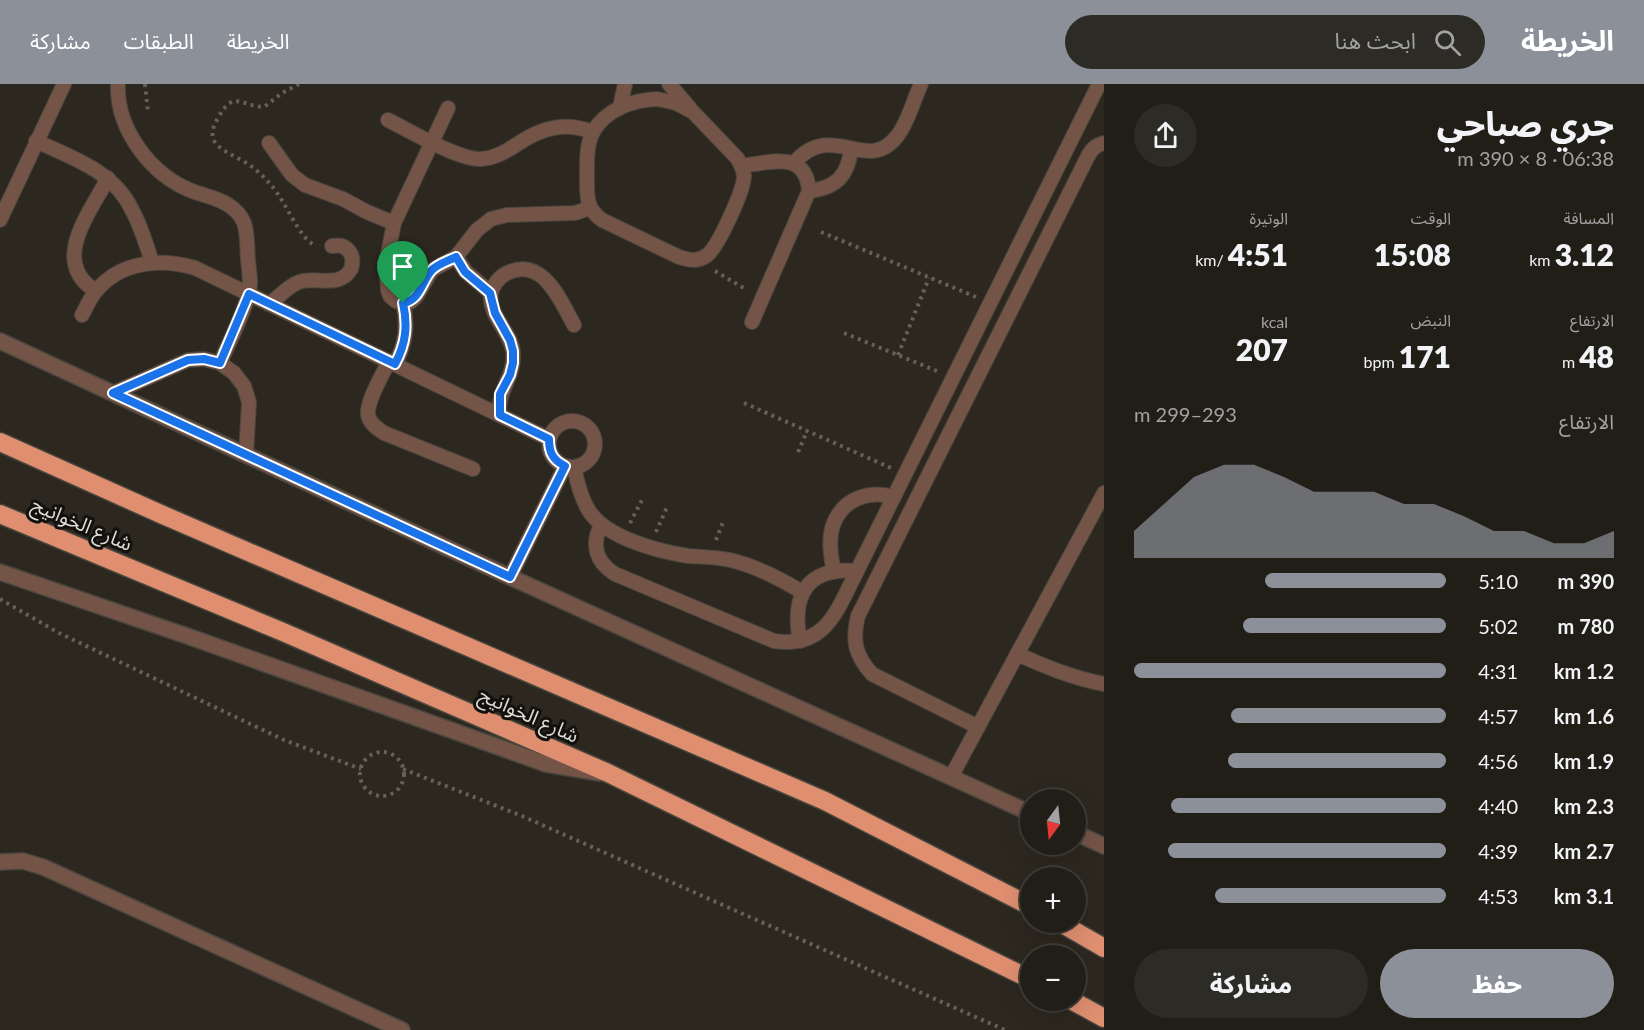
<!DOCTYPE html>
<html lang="ar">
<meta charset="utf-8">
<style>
:root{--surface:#211e18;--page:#2d2b25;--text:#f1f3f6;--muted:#a2a2a2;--line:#3e3c37;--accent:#8c9099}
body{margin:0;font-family:Lato,"Noto Sans Arabic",sans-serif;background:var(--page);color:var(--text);direction:rtl;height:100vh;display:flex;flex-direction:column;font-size:22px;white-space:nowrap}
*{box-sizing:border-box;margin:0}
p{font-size:20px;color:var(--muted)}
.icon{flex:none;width:33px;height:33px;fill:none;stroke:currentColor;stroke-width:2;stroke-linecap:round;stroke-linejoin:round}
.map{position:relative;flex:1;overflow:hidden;direction:ltr}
.drawer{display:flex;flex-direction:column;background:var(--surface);width:540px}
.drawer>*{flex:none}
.needle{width:39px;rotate:195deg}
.tools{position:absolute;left:1020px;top:705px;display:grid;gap:12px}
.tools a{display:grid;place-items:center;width:66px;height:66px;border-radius:50%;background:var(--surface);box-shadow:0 6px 24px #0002,0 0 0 2px var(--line);font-size:30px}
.pin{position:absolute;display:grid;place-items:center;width:51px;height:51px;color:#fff;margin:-62px -26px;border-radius:50% 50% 50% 0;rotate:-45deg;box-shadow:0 0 6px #0007}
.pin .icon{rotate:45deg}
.round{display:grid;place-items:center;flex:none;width:63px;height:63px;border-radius:32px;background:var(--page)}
.headline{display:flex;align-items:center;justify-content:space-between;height:102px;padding:0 30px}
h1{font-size:33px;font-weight:800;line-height:45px}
.metrics{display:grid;grid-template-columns:repeat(3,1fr);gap:9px;height:102px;padding:6px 30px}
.metrics div{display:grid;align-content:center}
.metrics b{font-size:30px;font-weight:800}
.metrics small{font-size:16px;font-weight:400}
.metrics p{font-size:16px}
.chart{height:168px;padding:12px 30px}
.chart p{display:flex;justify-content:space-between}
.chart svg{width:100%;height:108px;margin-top:6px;fill:var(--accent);opacity:.7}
.primary-button{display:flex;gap:12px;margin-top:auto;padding:12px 30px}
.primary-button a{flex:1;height:69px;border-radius:36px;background:var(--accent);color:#fff;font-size:24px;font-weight:800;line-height:69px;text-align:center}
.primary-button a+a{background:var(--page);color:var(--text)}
ul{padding:0 30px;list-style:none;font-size:20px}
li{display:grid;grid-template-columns:96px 72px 1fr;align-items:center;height:45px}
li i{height:15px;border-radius:8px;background:var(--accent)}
header{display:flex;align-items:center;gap:36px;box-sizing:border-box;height:84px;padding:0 30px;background:var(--accent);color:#fff}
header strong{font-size:28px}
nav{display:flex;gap:33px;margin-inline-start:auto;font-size:21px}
.search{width:420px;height:54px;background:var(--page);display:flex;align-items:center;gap:15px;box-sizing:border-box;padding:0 21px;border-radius:33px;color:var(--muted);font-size:22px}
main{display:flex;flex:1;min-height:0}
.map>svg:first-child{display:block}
</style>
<header>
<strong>الخريطة</strong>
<div class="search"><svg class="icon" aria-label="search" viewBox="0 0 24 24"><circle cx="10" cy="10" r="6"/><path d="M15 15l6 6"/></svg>ابحث هنا</div>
<nav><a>الخريطة</a><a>الطبقات</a><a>مشاركة</a></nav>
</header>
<main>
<section class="drawer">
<div class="headline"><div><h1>جري صباحي</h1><p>06:38 · 8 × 390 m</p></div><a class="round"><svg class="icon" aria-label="share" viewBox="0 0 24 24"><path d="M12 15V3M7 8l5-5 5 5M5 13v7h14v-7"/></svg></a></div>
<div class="metrics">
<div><p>المسافة</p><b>3.12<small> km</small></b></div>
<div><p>الوقت</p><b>15:08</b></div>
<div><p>الوتيرة</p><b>4:51<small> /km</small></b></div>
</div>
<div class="metrics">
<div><p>الارتفاع</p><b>48<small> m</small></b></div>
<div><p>النبض</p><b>171<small> bpm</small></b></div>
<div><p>kcal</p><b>207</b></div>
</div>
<div class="chart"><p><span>الارتفاع</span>293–299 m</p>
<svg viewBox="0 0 160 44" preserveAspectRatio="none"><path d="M0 44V33L10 22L20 11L30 6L40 6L50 11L60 17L70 17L80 17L90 22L100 22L110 27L120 33L130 33L140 38L150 38L160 33V44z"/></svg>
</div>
<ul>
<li><b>390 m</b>5:10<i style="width:58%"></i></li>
<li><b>780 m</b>5:02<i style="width:65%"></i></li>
<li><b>1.2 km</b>4:31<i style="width:100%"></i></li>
<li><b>1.6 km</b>4:57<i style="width:69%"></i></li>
<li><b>1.9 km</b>4:56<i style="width:70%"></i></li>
<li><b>2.3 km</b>4:40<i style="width:88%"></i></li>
<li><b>2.7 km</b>4:39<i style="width:89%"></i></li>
<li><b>3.1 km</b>4:53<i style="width:74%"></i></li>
</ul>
<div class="primary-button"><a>حفظ</a><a>مشاركة</a></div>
</section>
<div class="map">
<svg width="1104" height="946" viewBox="0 0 1104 946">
<rect width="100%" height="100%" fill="#2c2820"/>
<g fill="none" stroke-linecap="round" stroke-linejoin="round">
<defs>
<g id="lane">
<path d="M118 0C116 45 151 91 192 107 211 114 235 117 244 139 248 150 247 164 248 176 249 187 252 201 248 212 242 234 229 258 220 279"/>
<path d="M669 0 690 24"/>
<path d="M657 15 676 19 693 28 737 74C741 80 743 85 744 92 744 106 718 164 706 172 697 178 688 176 679 173L602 136C586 125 587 112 587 95 587 80 586 61 593 48 606 25 633 16 657 15Z"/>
<path d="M620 23 625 0"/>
<path d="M448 24 394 139 387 175V193L388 206 390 212 396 217 403 219 410 218 416 213 432 186 456 173 477 146 491 135 507 131 575 129 590 124"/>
<path d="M388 36C410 47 459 76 481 75 496 74 507 67 519 59 543 43 566 38 593 48"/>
<path d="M36 57C72 74 114 87 132 126 141 142 146 160 152 178"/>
<path d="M269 59 292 91 305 101 343 115 367 128 394 139"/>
<path d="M794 79C833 34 867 93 898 51 908 38 914 15 921 0"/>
<path d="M742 82C771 78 806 66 809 107L752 238"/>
<path d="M809 107C836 104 848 92 851 65"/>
<path d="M0 136 64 0"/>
<path d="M456 173 466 188 491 209"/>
<path d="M96 207C49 178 90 129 108 94"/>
<path d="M269 220C279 213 288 202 299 198 316 192 340 205 351 185 353 179 353 172 349 167 344 161 339 161 332 162"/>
<path d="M82 231C86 224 90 214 96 207 121 177 160 174 195 184L549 355"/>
<path d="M389 277C383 290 366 318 368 331 370 340 377 344 384 349L473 385"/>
<path d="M395 280C406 259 408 242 403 219"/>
<path d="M113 309 188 276 204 275 220 279 234 289 244 302 249 318 246 371"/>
<path d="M499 331C498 304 515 293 513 269 512 248 488 232 491 210 492 202 499 193 507 189 543 172 560 216 574 241"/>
<circle cx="572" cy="360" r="23"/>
<path d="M574 383C577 398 581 414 589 427 607 454 657 467 688 472 702 473 716 473 730 476 756 482 779 494 802 508"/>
<path d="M601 441C591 461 596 478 615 490L774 557C826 565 837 526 857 487L1099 0"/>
<path d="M834 488C831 473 828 456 833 441 843 414 869 406 894 413"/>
<path d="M510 493 565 382"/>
<path d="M800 557C791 511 807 483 857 487"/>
<path d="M1017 570C1046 583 1073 594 1104 600"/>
<path d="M978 643 872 590C855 571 852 557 858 532L1087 74C1091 66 1095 61 1104 59"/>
<path d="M951 693 1104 409"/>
</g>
<g id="street">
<path d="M0 257 510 493 1030 729"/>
<path d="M0 488 190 553 546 680 600 689"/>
<path d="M1076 749 1104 762"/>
<path d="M0 778 23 777 43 783 402 946"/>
</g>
<g id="highway">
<path d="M0 358 163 431 825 717 1030 822"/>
<path d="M0 430 283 548 608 689 1030 895"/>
<path d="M1059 838 1104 864"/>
<path d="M1071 916 1104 934"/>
</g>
</defs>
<!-- lane casing -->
<use href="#lane" stroke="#48453d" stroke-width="16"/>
<!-- street casing -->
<use href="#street" stroke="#48453d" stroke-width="18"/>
<!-- highway casing -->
<use href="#highway" stroke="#48453d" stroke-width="21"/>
<!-- path -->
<g stroke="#64615a" stroke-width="4" stroke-dasharray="3 4.5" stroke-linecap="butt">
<path d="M145 0 148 29"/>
<path d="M299 0 282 9 264 23C240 22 234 5 218 34 202 60 224 66 243 77 254 83 263 92 271 101 286 118 298 152 314 161"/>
<path d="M821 148 976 213"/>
<path d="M715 187 747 206"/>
<path d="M844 249 937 287"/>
<path d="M898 271 929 194"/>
<path d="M744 319 891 384"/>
<path d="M798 368 807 347"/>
<path d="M630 439 643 414"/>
<path d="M656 448 667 423"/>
<path d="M716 456 723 438"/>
<path d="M0 515 59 549 284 656 361 685"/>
<circle cx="382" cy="690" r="22"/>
<path d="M403 685 522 732 1005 946"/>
</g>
<!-- lane -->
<use href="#lane" stroke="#755448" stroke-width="14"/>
<!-- street -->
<use href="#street" stroke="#755448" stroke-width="15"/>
<!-- highway -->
<use href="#highway" stroke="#df8e70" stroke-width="18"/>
</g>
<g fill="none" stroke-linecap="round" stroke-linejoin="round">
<defs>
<path id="route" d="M456 173 465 188 490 209 495 229 510 256 513 267V279L510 291 500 310V331L549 355C549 369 553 376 565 382L510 493 113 309 188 276 204 275 220 279 249 210 395 280C406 259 408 242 403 219 420 216 421 199 431 187 437 180 448 177 456 173Z"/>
</defs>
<!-- route casing -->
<use href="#route" stroke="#fff" stroke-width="12"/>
<!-- route -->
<use href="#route" stroke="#1a73e8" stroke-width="8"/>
</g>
<g text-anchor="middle" stroke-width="6" stroke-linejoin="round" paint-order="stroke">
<!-- street labels -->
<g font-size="20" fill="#dedcd6" stroke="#13110d">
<text transform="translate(82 440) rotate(23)" y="7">شارع الخوانيج</text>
<text transform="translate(529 631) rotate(24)" y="7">شارع الخوانيج</text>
</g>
</g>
</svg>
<div class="tools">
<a><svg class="needle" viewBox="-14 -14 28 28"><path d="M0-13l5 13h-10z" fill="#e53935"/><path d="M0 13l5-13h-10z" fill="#a2a2a2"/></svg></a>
<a>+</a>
<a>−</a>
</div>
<div class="pin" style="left:403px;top:219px;background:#1e9e55"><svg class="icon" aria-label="arrive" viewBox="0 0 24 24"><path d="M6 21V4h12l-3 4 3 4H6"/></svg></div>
</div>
</main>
